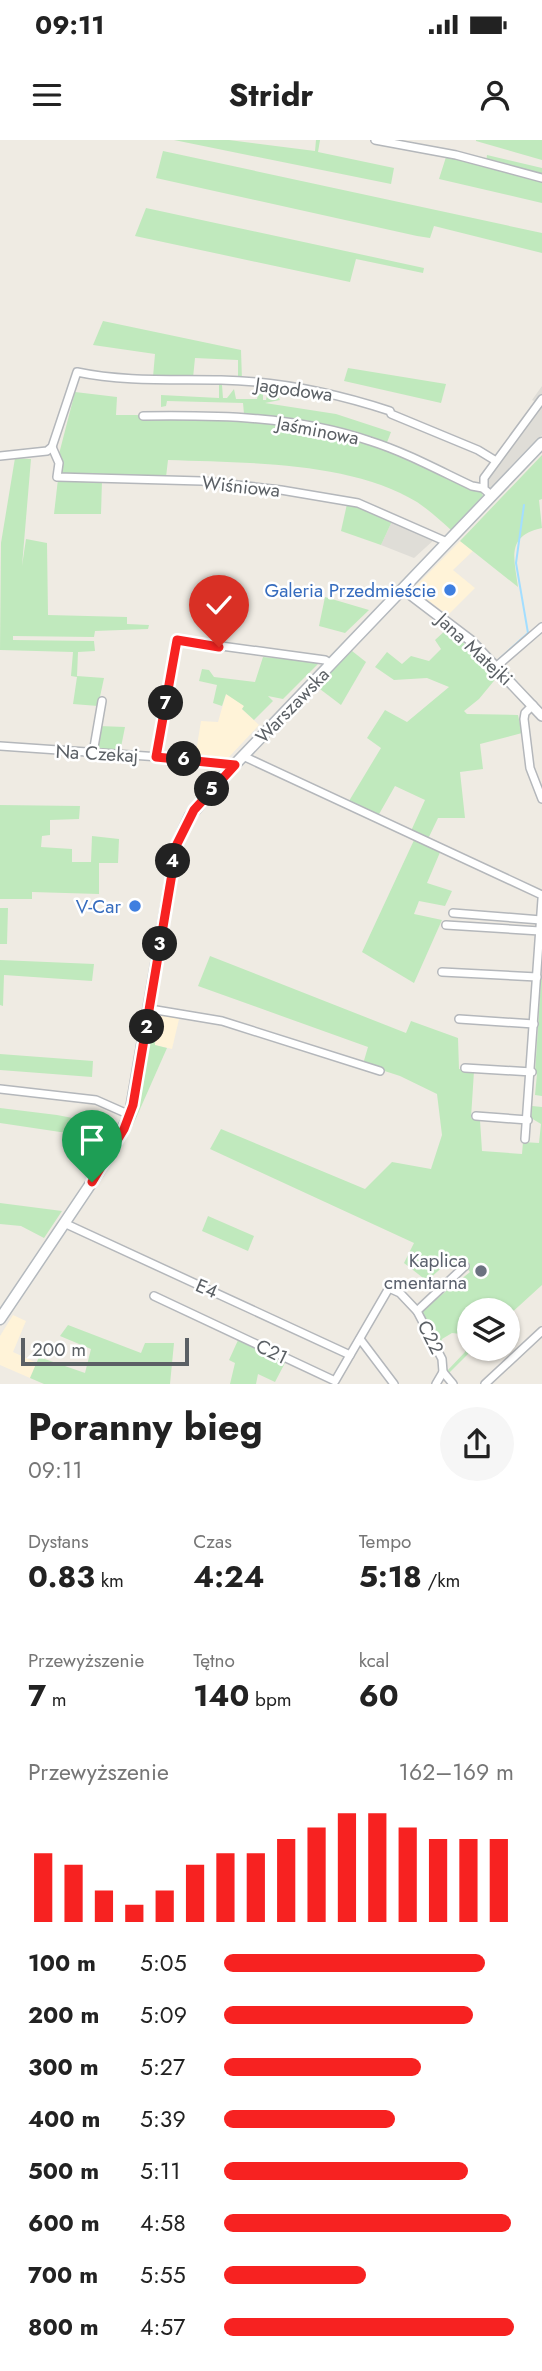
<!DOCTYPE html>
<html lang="pl">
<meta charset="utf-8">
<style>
:root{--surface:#fff;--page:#f6f6f6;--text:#222;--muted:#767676;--accent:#f72221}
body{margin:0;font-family:Jost,sans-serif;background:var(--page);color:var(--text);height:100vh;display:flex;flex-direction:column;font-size:26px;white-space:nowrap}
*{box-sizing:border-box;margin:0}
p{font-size:23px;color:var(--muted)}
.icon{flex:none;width:38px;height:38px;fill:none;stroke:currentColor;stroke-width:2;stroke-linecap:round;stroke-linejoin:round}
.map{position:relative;height:1244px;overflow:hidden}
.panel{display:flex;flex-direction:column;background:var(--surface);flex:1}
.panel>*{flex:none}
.fabs{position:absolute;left:457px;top:1158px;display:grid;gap:14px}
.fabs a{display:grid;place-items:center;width:63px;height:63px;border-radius:50%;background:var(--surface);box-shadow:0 2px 5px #0004;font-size:35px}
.scale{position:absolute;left:21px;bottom:18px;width:168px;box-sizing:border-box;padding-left:7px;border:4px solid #5b6065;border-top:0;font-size:19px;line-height:24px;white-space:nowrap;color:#5b6065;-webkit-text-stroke:5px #fff;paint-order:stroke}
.pin{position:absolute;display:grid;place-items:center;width:60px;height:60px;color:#fff;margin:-72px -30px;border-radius:50% 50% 50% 0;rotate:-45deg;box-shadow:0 0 7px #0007}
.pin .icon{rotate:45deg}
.km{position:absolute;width:35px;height:35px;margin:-18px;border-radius:50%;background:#222;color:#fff;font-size:19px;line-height:35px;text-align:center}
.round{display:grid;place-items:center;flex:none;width:74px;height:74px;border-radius:37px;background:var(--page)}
.summary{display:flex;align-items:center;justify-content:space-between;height:119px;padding:0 28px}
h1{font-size:38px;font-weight:700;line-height:52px}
.stats{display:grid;grid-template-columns:repeat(3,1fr);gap:10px;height:119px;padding:7px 28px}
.stats div{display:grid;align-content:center}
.stats b{font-size:30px;font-weight:700}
.stats small{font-size:19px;font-weight:400}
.stats p{font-size:19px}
.chart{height:196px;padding:14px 28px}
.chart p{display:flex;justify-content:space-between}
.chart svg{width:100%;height:126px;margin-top:7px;stroke:var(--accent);stroke-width:6}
ul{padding:0 28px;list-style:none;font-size:23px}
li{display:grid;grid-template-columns:112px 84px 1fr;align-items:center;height:52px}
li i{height:18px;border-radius:9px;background:var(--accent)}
.status{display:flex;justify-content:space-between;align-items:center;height:49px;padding:0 35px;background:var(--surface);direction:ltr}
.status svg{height:19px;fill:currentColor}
header{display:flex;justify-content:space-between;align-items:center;height:91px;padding:0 28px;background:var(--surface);font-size:32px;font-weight:700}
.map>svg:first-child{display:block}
</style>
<div class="status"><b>09:11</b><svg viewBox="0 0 49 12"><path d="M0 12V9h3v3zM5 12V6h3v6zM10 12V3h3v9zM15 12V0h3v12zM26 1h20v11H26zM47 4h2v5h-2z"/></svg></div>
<header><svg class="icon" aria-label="menu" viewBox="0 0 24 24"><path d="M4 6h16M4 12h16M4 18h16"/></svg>Stridr<svg class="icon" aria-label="person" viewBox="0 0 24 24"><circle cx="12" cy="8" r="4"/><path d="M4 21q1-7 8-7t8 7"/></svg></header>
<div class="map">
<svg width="542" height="1244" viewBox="0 0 542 1244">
<rect width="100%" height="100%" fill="#efebe3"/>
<!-- commercial -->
<g fill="#fff3d8">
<path d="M460 401 473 411 453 430 475 448 448 475 413 449Z"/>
<path d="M226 554 238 560 244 566 242 569 259 585 228 618H195L201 581 218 582Z"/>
<path d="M158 871 180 875 172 909 155 905Z"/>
<path d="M13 1175 26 1181 13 1212 37 1223 30 1238 0 1225V1196Z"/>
</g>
<!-- industrial -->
<g fill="#dfddd7">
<path d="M542 246V295L490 349 486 345 489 336 540 264 532 260Z"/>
<path d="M393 379 436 398 414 418 381 405Z"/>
</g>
<!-- green -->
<g fill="#c0e9bd">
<path d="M174 0H229L315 11 316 0H320L318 12 394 28 391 44Z"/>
<path d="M542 0V20L476 1V0Z"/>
<path d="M163 11 542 93V113L434 86 430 98 417 96 156 38Z"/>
<path d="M487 15 542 28V63L439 39 446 17 477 24 486 22Z"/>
<path d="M146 68 424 128 423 133 356 119 350 142 135 96Z"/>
<path d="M103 181 241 210 242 240 238 239V220L195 218 193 238 153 237 155 214 93 205Z"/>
<path d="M348 228 446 244 441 263 344 241Z"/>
<path d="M219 242 242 243 222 245 223 258H227L234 249 236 259H257L260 245 284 246 283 249 263 252V260H266L267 255H277L280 260 265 263 336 274 391 292 386 305 363 296 249 276 244 274 243 263 167 261 166 266 161 267V255L219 258Z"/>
<path d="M75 252 117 257 116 275C190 275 268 276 341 294 389 305 435 331 481 351L483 356 451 390C440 380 429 370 417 362 350 321 245 323 168 320L166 337 61 334 59 314Z"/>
<path d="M542 315V359L539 360 542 388C506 396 514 417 518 447L460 401Z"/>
<path d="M15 318 31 319 22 426 26 399 47 403 48 475 127 477V484L149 485 148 489 95 491 94 497 13 496V500L94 501 95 511 78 512 77 536 104 538 98 566 73 564 77 537 71 536 73 512 0 510 1 403Z"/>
<path d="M58 339 102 340 101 374H54Z"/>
<path d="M347 364 393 379 381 405 341 391Z"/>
<path d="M325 457 369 470 345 493 319 486Z"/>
<path d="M448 488 498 536 479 559 464 571 467 574 518 575 522 593 480 604 483 629 460 632 465 678H438L428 699 411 691 425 660 395 646 378 676 349 661 381 608 367 598 385 570 407 582 449 547 427 538 394 540 375 527 387 512 402 524 411 516 429 521 441 509 435 500Z"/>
<path d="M352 511 366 522 341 565 316 546Z"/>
<path d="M263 517 320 522 283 559 268 556 273 561 254 580 242 569 244 566 226 554 222 566 213 563 217 545 199 541 202 529 209 530 214 537 255 542Z"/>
<path d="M99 586 125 587 120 612 96 611Z"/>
<path d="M0 665 80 666 79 679 50 680V695L42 696 41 707 72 709V722H91L92 696 119 699 118 723H99V754L32 752V759H0V768H8L7 804H0Z"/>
<path d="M415 698 441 710 427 743 452 751 445 766 419 761 414 774 442 780 414 843 362 812Z"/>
<path d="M210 816 406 893 411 881 458 898 459 929 474 931 471 978 480 980 482 1011 522 1014 523 1002 539 1003 541 984 531 978 532 966 542 967V1145L508 1176V1171H469V1209H473L449 1233 447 1231 465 1212 467 1202 461 1194 452 1193 442 1199 440 1211 434 1198 437 1195 435 1192 431 1193 420 1172 470 1132 463 1123 456 1128 448 1122 427 1141 404 1123 414 1103 210 1009 221 989 365 1049 392 1022 431 1029 442 995 437 954 400 936 363 924 368 907 198 846Z"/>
<path d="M0 820 94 824 92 841 4 835 3 866 0 865Z"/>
<path d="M542 826V956L535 955 537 934 535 933Z"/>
<path d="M156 871 155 905 167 908 133 985 131 983 138 966Z"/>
<path d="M0 914 93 921 92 937 0 930Z"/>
<path d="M0 968 57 975 114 986 107 999 0 983Z"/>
<path d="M0 1063 62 1071 44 1098 21 1086 0 1084Z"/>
<path d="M208 1076 254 1096 248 1111 202 1091Z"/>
<path d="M68 1185 141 1213 145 1203H174L170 1244H44L30 1238 39 1217 85 1233 91 1209 60 1196Z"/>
<path d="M239 1198 286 1221 275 1242 258 1234 256 1244H230L235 1223 229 1220Z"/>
</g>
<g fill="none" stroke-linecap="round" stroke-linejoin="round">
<!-- stream -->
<g stroke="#a3deff" stroke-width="2">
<path d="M497 521 528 493 516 423 524 365"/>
<path d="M502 526 517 543"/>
</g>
<defs>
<g id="minor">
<path d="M375 0 456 15 542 38"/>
<path d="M143 276C218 275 297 276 370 301 405 312 438 330 472 346L483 348"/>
<path d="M52 307 59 323 57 337 202 341 281 350 358 363 447 402"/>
<path d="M0 316 47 311 52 307 77 232C124 242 173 239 221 240 279 241 335 253 390 271L391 274 478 310 496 321"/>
<path d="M492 356 484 349V338L542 259"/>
<path d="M497 526 542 487"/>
<path d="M533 565 525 573 524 579 530 628 542 659"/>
<path d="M0 606 203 620 235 625"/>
<path d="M93 613 102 561"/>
<path d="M243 616 542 755"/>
<path d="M156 617 177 500 325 520 331 524"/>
<path d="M453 773 541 780"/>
<path d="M446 785 540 791"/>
<path d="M442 832 537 837"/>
<path d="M150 869 222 881 380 931"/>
<path d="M459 879 534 884"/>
<path d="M465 928 532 932"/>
<path d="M0 949 96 960 130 975"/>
<path d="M476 976 528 980"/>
<path d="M525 999 542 759"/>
<path d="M64 1083 350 1215"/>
<path d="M154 1156 335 1241 389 1148 400 1153 417 1171"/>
<path d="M360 1199 394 1244"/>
<path d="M436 1244 443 1232"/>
<path d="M453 1244 443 1232 442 1219 417 1171 465 1126"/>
<path d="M485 1244 542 1191"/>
</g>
<path id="tertiary" d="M403 449 470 500 542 576"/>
<path id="secondary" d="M0 1179 98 1033 130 975 177 704 190 676 221 639 542 303"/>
</defs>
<!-- minor casing -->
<use href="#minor" stroke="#b4b7bb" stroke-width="10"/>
<!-- tertiary casing -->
<use href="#tertiary" stroke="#b4b7bb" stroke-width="12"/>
<!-- secondary casing -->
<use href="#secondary" stroke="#b4b9be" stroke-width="13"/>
<!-- minor -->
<use href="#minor" stroke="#fff" stroke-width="7"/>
<!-- tertiary -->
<use href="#tertiary" stroke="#fff" stroke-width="9"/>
<!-- secondary -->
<use href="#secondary" stroke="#fff" stroke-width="10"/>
</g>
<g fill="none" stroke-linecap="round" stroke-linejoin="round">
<defs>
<path id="route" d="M92 1042 124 989 133 965 177 704 194 670 235 625 156 617 177 500 219 507"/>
</defs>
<!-- route casing -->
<use href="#route" stroke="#fff" stroke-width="14"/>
<!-- route -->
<use href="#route" stroke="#f72221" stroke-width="9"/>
</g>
<!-- markers -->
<g fill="#3f7fe0" stroke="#fff" stroke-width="2.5">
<circle cx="450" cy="450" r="7"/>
<circle cx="135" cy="766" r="7"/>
</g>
<circle fill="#6b7280" stroke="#fff" stroke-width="2.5" cx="481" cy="1131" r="7"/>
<g text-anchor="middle" stroke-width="5" stroke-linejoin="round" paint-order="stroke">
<!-- street labels -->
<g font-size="19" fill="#5b6065" stroke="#fff">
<text transform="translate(294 249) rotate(8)" y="7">Jagodowa</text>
<text transform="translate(318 290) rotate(11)" y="7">Jaśminowa</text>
<text transform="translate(241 346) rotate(6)" y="7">Wiśniowa</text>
<text transform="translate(475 509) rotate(43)" y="7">Jana Matejki</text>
<text transform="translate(292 565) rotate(-46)" y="7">Warszawska</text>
<text transform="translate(97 613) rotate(3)" y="7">Na Czekaj</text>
<text transform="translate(207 1148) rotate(23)" y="7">E4</text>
<text transform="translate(431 1197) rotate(63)" y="7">C22</text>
<text transform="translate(272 1211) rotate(26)" y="7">C21</text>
</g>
<!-- shop labels -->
<g font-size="19" fill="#366cbe" stroke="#fff" text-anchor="end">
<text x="436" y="457">Galeria Przedmieście</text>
<text x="121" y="773">V-Car</text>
</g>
<!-- worship labels -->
<g font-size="19" fill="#5b616d" stroke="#fff" text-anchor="end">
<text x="467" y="1127">Kaplica<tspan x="467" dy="22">cmentarna</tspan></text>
</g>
</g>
</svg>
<div class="fabs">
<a><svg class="icon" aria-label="layers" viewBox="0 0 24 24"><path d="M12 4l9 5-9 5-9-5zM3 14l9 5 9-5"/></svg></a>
</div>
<div class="scale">200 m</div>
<div class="pin" style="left:92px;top:1042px;background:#1e9e55"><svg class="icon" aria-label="arrive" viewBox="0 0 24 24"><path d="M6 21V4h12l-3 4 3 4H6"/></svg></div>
<div class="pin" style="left:219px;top:507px;background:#d93025"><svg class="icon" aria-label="check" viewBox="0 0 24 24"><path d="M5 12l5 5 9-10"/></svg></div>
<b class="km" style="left:147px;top:887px">2</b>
<b class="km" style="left:160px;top:804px">3</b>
<b class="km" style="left:173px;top:721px">4</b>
<b class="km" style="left:212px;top:649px">5</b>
<b class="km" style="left:184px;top:619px">6</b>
<b class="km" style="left:166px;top:563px">7</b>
</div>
<section class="panel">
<div class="summary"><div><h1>Poranny bieg</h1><p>09:11</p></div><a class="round"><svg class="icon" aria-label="share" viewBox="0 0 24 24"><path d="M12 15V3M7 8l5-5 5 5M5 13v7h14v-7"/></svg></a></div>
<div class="stats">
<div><p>Dystans</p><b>0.83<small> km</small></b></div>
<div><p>Czas</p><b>4:24</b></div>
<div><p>Tempo</p><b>5:18<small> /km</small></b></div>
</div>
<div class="stats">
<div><p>Przewyższenie</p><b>7<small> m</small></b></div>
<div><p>Tętno</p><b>140<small> bpm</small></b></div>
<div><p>kcal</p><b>60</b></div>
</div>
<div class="chart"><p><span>Przewyższenie</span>162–169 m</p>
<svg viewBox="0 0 160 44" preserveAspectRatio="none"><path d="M5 44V20M15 44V24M25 44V33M35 44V38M45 44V33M55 44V24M65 44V20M75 44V20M85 44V15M95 44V11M105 44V6M115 44V6M125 44V11M135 44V15M145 44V15M155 44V15"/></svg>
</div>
<ul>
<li><b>100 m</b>5:05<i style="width:90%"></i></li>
<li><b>200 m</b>5:09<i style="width:86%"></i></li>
<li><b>300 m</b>5:27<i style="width:68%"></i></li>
<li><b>400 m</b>5:39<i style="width:59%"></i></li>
<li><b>500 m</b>5:11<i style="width:84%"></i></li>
<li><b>600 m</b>4:58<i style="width:99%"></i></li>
<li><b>700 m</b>5:55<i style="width:49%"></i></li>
<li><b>800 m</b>4:57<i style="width:100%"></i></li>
</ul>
</section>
